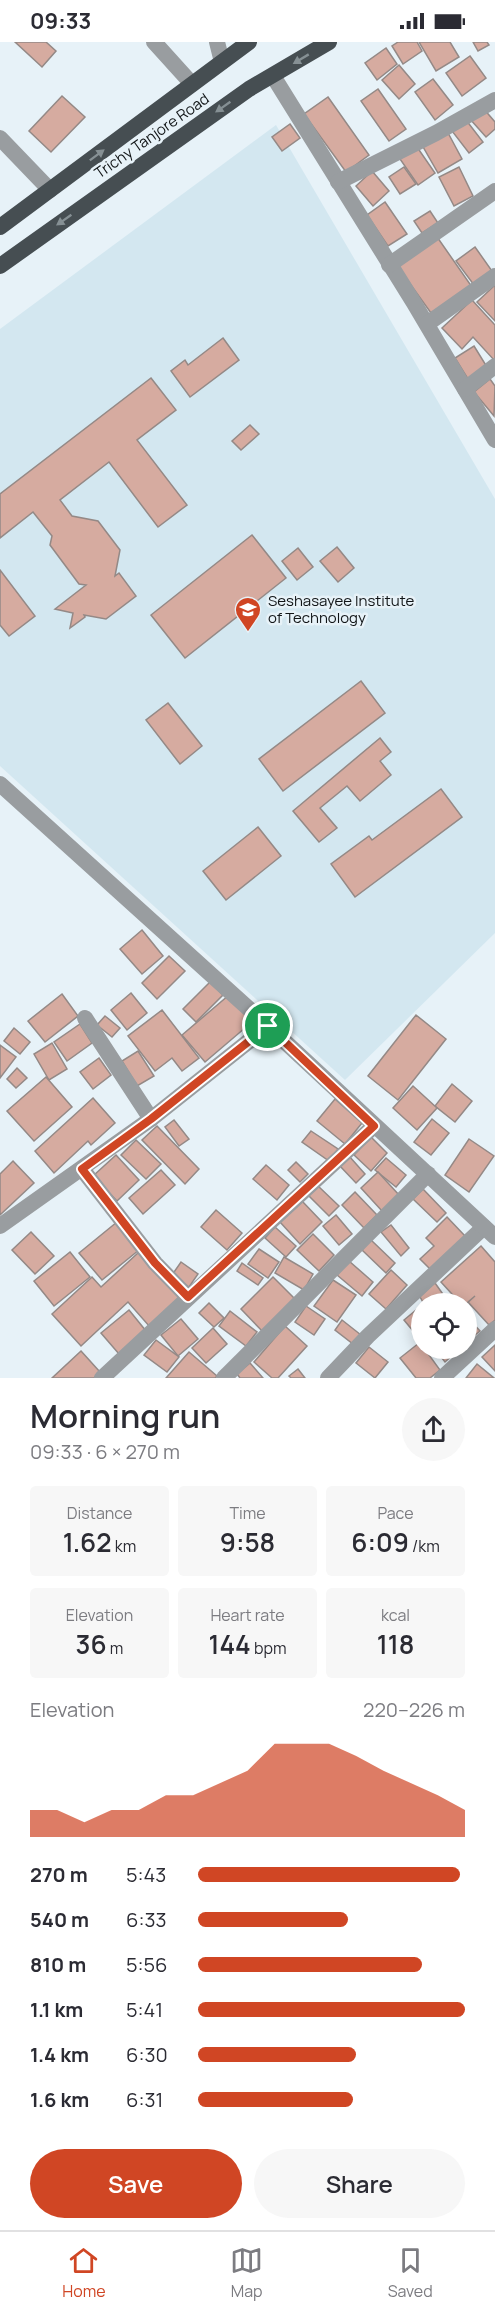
<!DOCTYPE html>
<meta charset="utf-8">
<style>
:root{--surface:#fff;--page:#f7f7f7;--text:#2b2b33;--muted:#7c7c81;--line:#e1e1e2;--accent:#d04624}
body{margin:0;font-family:Manrope,sans-serif;background:var(--page);color:var(--text);height:100vh;display:flex;flex-direction:column;font-size:22px;white-space:nowrap}
*{box-sizing:border-box;margin:0}
p{font-size:20px;color:var(--muted)}
.icon{flex:none;width:33px;height:33px;fill:none;stroke:currentColor;stroke-width:2;stroke-linecap:round;stroke-linejoin:round}
.map{position:relative;height:1336px;overflow:hidden}
.side{display:flex;flex-direction:column;background:var(--surface);flex:1}
.side>*{flex:none}
.fabs{position:absolute;left:411px;top:1251px;display:grid;gap:12px}
.fabs a{display:grid;place-items:center;width:66px;height:66px;border-radius:50%;background:var(--surface);box-shadow:0 3px 15px #0003;font-size:30px}
.pin{position:absolute;display:grid;place-items:center;width:51px;height:51px;color:#fff;margin:-26px;border:3px solid #fff;border-radius:50%;box-shadow:0 2px 6px #0007}
.round{display:grid;place-items:center;flex:none;width:63px;height:63px;border-radius:32px;background:var(--page)}
.headline{display:flex;align-items:center;justify-content:space-between;height:102px;padding:0 30px}
h1{font-size:33px;font-weight:600;line-height:45px}
.stats{display:grid;grid-template-columns:repeat(3,1fr);gap:9px;height:102px;padding:6px 30px}
.stats div{display:grid;align-content:center;border-radius:6px;background:var(--page);text-align:center}
.stats b{font-size:26px;font-weight:600}
.stats small{font-size:16px;font-weight:400}
.stats p{font-size:16px}
.chart{height:168px;padding:12px 30px}
.chart p{display:flex;justify-content:space-between}
.chart svg{width:100%;height:108px;margin-top:6px;fill:var(--accent);opacity:.7}
.action{display:flex;gap:12px;margin-top:auto;padding:12px 30px}
.action a{flex:1;height:69px;border-radius:36px;background:var(--accent);color:#fff;font-size:24px;font-weight:600;line-height:69px;text-align:center}
.action a+a{background:var(--page);color:var(--text)}
ul{padding:0 30px;list-style:none;font-size:20px}
li{display:grid;grid-template-columns:96px 72px 1fr;align-items:center;height:45px}
li i{height:15px;border-radius:8px;background:var(--accent)}
.status{display:flex;justify-content:space-between;align-items:center;height:42px;padding:0 30px;background:var(--surface);direction:ltr}
.status svg{height:16px;fill:currentColor}
.tab-bar{display:flex;justify-content:space-around;align-items:center;height:84px;border-top:2px solid var(--line);background:var(--surface);font-size:16px;color:var(--muted)}
.tab-bar a{display:grid;justify-items:center;gap:3px}
.tab-bar .selected{color:var(--accent)}
.map>svg:first-child{display:block}
</style>
<div class="status"><b>09:33</b><svg viewBox="0 0 49 12"><path d="M0 12V9h3v3zM5 12V6h3v6zM10 12V3h3v9zM15 12V0h3v12zM26 1h20v11H26zM47 4h2v5h-2z"/></svg></div>
<div class="map">
<svg width="495" height="1336" viewBox="0 0 495 1336">
<rect width="100%" height="100%" fill="#e7f2f8"/>
<!-- built -->
<path fill="#d3e7f0" d="M276 83 495 457V891L345 1038 0 724V287Z"/>
<!-- building -->
<g fill="#d6aba0" stroke="#948986" stroke-width="1.5">
<path d="M15 0H46L56 9 42 25Z"/>
<path d="M398 0H417L422 9 403 22 392 4Z"/>
<path d="M419 0H450L459 15 436 29Z"/>
<path d="M473 0H487L489 3 478 9Z"/>
<path d="M386 6 397 22 377 38 365 21Z"/>
<path d="M470 14 486 36 462 54 446 31Z"/>
<path d="M399 23 415 42 399 57 382 38Z"/>
<path d="M433 37 453 63 435 78 415 50Z"/>
<path d="M378 47 406 87 389 99 361 59Z"/>
<path d="M62 54 85 75 51 110 29 89Z"/>
<path d="M328 55 369 113 346 130 304 72Z"/>
<path d="M483 66 495 80V87L486 95 470 77Z"/>
<path d="M466 78 483 100 469 111 452 89Z"/>
<path d="M290 82 300 96 282 109 272 95Z"/>
<path d="M447 89 462 117 438 131 422 103Z"/>
<path d="M417 105 435 131 418 143 400 117Z"/>
<path d="M404 125 416 142 400 152 389 135Z"/>
<path d="M459 125 473 154 454 164 439 135Z"/>
<path d="M372 129 389 149 373 164 356 144Z"/>
<path d="M385 160 407 192 388 204 367 173Z"/>
<path d="M430 169 438 181 422 191 414 179Z"/>
<path d="M435 192 472 245 431 271 395 221Z"/>
<path d="M475 205 492 229 474 243 456 219Z"/>
<path d="M495 243V279L477 260Z"/>
<path d="M472 258 495 283V319L473 295 462 307 442 286Z"/>
<path d="M223 296 239 318 190 355 171 329 185 318 188 323Z"/>
<path d="M474 304 487 325 468 337 455 316Z"/>
<path d="M151 336 176 368 137 398 187 463 158 485 109 420 60 458 72 474 98 479 120 508 115 534 119 531 136 554 106 577 84 573 85 575 70 586 73 571 55 567 86 543 79 542 50 503 52 494 33 470 0 496V452Z"/>
<path d="M490 337 495 344 494 374 474 350Z"/>
<path d="M250 383 259 392 241 408 232 399Z"/>
<path d="M252 493 286 536 185 616 151 573Z"/>
<path d="M337 505 354 526 338 540 320 519Z"/>
<path d="M298 506 313 525 297 538 282 519Z"/>
<path d="M0 528 35 574 9 594 0 583Z"/>
<path d="M361 639 385 671 283 749 259 717Z"/>
<path d="M168 661 202 704 180 722 146 678Z"/>
<path d="M380 696 391 710 380 719 391 733 360 759 347 744 320 766 337 786 319 800 293 769Z"/>
<path d="M441 747 462 775 355 855 331 822 369 794 372 798Z"/>
<path d="M258 785 281 814 226 858 203 829Z"/>
<path d="M142 888 163 914 142 932 120 907Z"/>
<path d="M169 914 185 929 157 957 142 941Z"/>
<path d="M210 940 223 953 196 980 183 967Z"/>
<path d="M131 951 147 971 127 988 111 968Z"/>
<path d="M62 952 78 974 45 1000 28 979Z"/>
<path d="M229 953 252 980 205 1020 182 993Z"/>
<path d="M162 968 199 1016 182 1029 172 1016 155 1029 128 994Z"/>
<path d="M416 973 446 997 398 1058 368 1034Z"/>
<path d="M105 974 120 986 112 995 97 983Z"/>
<path d="M80 982 92 1001 67 1019 54 1000Z"/>
<path d="M14 986 30 1000 20 1012 4 999Z"/>
<path d="M52 1001 67 1027 49 1038 34 1012Z"/>
<path d="M0 1003 16 1015 0 1036Z"/>
<path d="M138 1009 154 1034 137 1044 122 1019Z"/>
<path d="M99 1016 111 1033 93 1047 80 1030Z"/>
<path d="M17 1026 27 1036 16 1046 7 1037Z"/>
<path d="M46 1035 72 1065 34 1099 7 1069Z"/>
<path d="M452 1042 472 1059 455 1080 435 1064Z"/>
<path d="M413 1044 437 1066 417 1088 393 1066Z"/>
<path d="M93 1056 115 1081 91 1103 88 1099 54 1131 35 1109Z"/>
<path d="M335 1057 362 1081 345 1102 317 1079Z"/>
<path d="M432 1077 449 1091 431 1113 414 1100Z"/>
<path d="M174 1078 189 1097 179 1104 165 1085Z"/>
<path d="M157 1084 199 1127 185 1142 142 1098Z"/>
<path d="M311 1089 338 1107 329 1119 302 1100Z"/>
<path d="M371 1095 387 1111 371 1129 354 1113Z"/>
<path d="M469 1097 494 1114 469 1150 445 1133Z"/>
<path d="M136 1098 161 1122 146 1137 121 1113Z"/>
<path d="M116 1113 139 1138 117 1159 93 1134Z"/>
<path d="M349 1114 365 1132 356 1141 339 1123Z"/>
<path d="M386 1116 406 1133 396 1145 375 1128Z"/>
<path d="M13 1119 34 1141 0 1173V1132Z"/>
<path d="M296 1120 308 1132 300 1140 288 1128Z"/>
<path d="M266 1123 289 1143 277 1158 253 1137Z"/>
<path d="M161 1128 175 1143 143 1172 129 1156Z"/>
<path d="M378 1130 399 1153 382 1169 361 1146Z"/>
<path d="M317 1143 339 1164 329 1174 307 1152Z"/>
<path d="M423 1147 446 1171 437 1180 413 1157Z"/>
<path d="M355 1150 377 1173 364 1186 342 1163Z"/>
<path d="M302 1159 322 1180 300 1202 280 1180Z"/>
<path d="M216 1168 242 1191 227 1208 201 1185Z"/>
<path d="M336 1173 352 1192 339 1203 323 1184Z"/>
<path d="M447 1175 465 1194 431 1228 420 1217 434 1204 426 1196Z"/>
<path d="M117 1180 139 1208 102 1238 79 1211Z"/>
<path d="M391 1183 409 1206 401 1214 381 1190Z"/>
<path d="M275 1185 296 1204 286 1215 265 1196Z"/>
<path d="M31 1190 54 1214 35 1232 12 1208Z"/>
<path d="M313 1192 334 1213 319 1229 297 1208Z"/>
<path d="M371 1198 395 1221 386 1231 362 1208Z"/>
<path d="M481 1204 495 1220V1278L489 1283 468 1260 475 1254 466 1262H461L441 1240Z"/>
<path d="M259 1207 279 1220 268 1236 248 1222Z"/>
<path d="M70 1210 90 1235 54 1264 34 1239Z"/>
<path d="M139 1210 180 1256 150 1285 128 1260 81 1304 52 1272 92 1235 101 1245Z"/>
<path d="M284 1215 313 1232 304 1248 275 1231Z"/>
<path d="M349 1219 373 1240 362 1254 337 1233Z"/>
<path d="M181 1220 198 1232 189 1245 172 1233Z"/>
<path d="M242 1221 263 1236 258 1243 237 1229Z"/>
<path d="M391 1228 407 1243 386 1267 369 1252Z"/>
<path d="M273 1235 295 1257 263 1290 241 1267Z"/>
<path d="M333 1238 356 1253 337 1280 314 1264Z"/>
<path d="M435 1241 450 1262H424L419 1253Z"/>
<path d="M209 1261 224 1276 214 1285 199 1271Z"/>
<path d="M422 1263V1292L418 1295 404 1278Z"/>
<path d="M306 1264 325 1277 314 1293 295 1280Z"/>
<path d="M129 1268 146 1289 119 1312 101 1291Z"/>
<path d="M230 1269 257 1290 246 1304 219 1284Z"/>
<path d="M468 1276 480 1289 469 1298 466 1295Z"/>
<path d="M181 1277 198 1297 178 1314 161 1293Z"/>
<path d="M342 1278 361 1293 353 1302 335 1288Z"/>
<path d="M285 1284 307 1304 278 1336H272L254 1320Z"/>
<path d="M213 1286 227 1302 206 1321 192 1306Z"/>
<path d="M156 1298 179 1315 167 1330 144 1313Z"/>
<path d="M419 1301 422 1306H424L440 1328 430 1336H416L400 1316Z"/>
<path d="M495 1303V1329L482 1315Z"/>
<path d="M369 1305 388 1320 375 1336 356 1321Z"/>
<path d="M434 1306H448L453 1313 445 1320Z"/>
<path d="M81 1309 100 1330 94 1336H52Z"/>
<path d="M189 1310 217 1334 215 1336H166Z"/>
<path d="M250 1321 263 1336H240L237 1332Z"/>
<path d="M477 1322 494 1336H466Z"/>
<path d="M298 1327 305 1336H291L289 1334Z"/>
</g>
<g fill="none" stroke-linecap="round" stroke-linejoin="round">
<!-- minor -->
<g stroke="#999da0" stroke-width="16">
<path d="M154 0 192 42"/>
<path d="M217 0 222 20"/>
<path d="M273 34 414 261 495 398"/>
<path d="M0 96 50 148"/>
<path d="M338 140 436 91 495 58"/>
<path d="M389 223 495 149"/>
<path d="M427 282 495 234"/>
<path d="M465 347 495 324"/>
<path d="M85 976 151 1077"/>
<path d="M82 1127 155 1221 188 1255"/>
<path d="M0 1184 151 1077 268 984"/>
<path d="M102 1336 374 1084"/>
<path d="M224 1336 428 1132"/>
<path d="M328 1336 368 1294 484 1185"/>
<path d="M442 1336 495 1287"/>
</g>
<!-- tertiary -->
<path stroke="#999da0" stroke-width="16" d="M0 742 268 984 495 1195"/>
<!-- trunk -->
<g stroke="#464e52" stroke-width="16">
<path d="M0 185 249 0"/>
<path d="M0 224 249 47 329 0"/>
</g>
</g>
<!-- one-way arrows -->
<defs><path id="oneway-solid" d="M-6-.8H1V-3.2L6.5 0L1 3.2V.8H-6Z" transform="scale(1.5)"/></defs>
<g fill="#869094">
<use href="#oneway-solid" transform="translate(301 17) rotate(149)"/>
<use href="#oneway-solid" transform="translate(223 65) rotate(145)"/>
<use href="#oneway-solid" transform="translate(97 113) rotate(-37)"/>
<use href="#oneway-solid" transform="translate(64 178) rotate(145)"/>
</g>
<g fill="none" stroke-linecap="round" stroke-linejoin="round">
<defs>
<path id="route" d="M268 984 374 1084 188 1255 155 1221 82 1127 151 1077Z"/>
</defs>
<!-- route casing -->
<use href="#route" stroke="#fff" stroke-width="12"/>
<!-- route -->
<use href="#route" stroke="#d04624" stroke-width="8"/>
</g>
<!-- icons -->
<defs>
<symbol id="university-pin" viewBox="-11 -11 22 30"><path d="M0 17L-7.5 6A9.5 9.5 0 1 1 7.5 6Z" fill="#d04624" stroke="#e7f2f8"/><path d="M0-5L7-2L0 1L-7-2ZM-4 1L0 2.5L4 1V4Q0 6-4 4Z" fill="#fff"/></symbol>
</defs>
<g fill-rule="evenodd">
<use href="#university-pin" x="233" y="553" width="30" height="40"/>
</g>
<g text-anchor="middle" stroke-width="5" stroke-linejoin="round" paint-order="stroke">
<!-- street labels -->
<g font-size="15" fill="#111517" stroke="#e7f2f8">
<text transform="translate(152 94) rotate(-35)" y="5">Trichy Tanjore Road</text>
</g>
<!-- poi labels -->
<g font-size="15" fill="#111517" stroke="#e7f2f8" text-anchor="start">
<text x="268" y="564">Seshasayee Institute<tspan x="268" dy="17">of Technology</tspan></text>
</g>
</g>
</svg>
<div class="fabs">
<a><svg class="icon" aria-label="locate" viewBox="0 0 24 24"><circle cx="12" cy="12" r="6"/><path d="M12 2v4M12 18v4M2 12h4M18 12h4"/></svg></a>
</div>
<div class="pin" style="left:268px;top:984px;background:#1e9e55"><svg class="icon" aria-label="arrive" viewBox="0 0 24 24"><path d="M6 21V4h12l-3 4 3 4H6"/></svg></div>
</div>
<section class="side">
<div class="headline"><div><h1>Morning run</h1><p>09:33 · 6 × 270 m</p></div><a class="round"><svg class="icon" aria-label="share" viewBox="0 0 24 24"><path d="M12 15V3M7 8l5-5 5 5M5 13v7h14v-7"/></svg></a></div>
<div class="stats">
<div><p>Distance</p><b>1.62<small> km</small></b></div>
<div><p>Time</p><b>9:58</b></div>
<div><p>Pace</p><b>6:09<small> /km</small></b></div>
</div>
<div class="stats">
<div><p>Elevation</p><b>36<small> m</small></b></div>
<div><p>Heart rate</p><b>144<small> bpm</small></b></div>
<div><p>kcal</p><b>118</b></div>
</div>
<div class="chart"><p><span>Elevation</span>220–226 m</p>
<svg viewBox="0 0 160 44" preserveAspectRatio="none"><path d="M0 44V33L10 33L20 38L30 33L40 33L50 27L60 27L70 22L80 17L90 6L100 6L110 6L120 11L130 17L140 22L150 27L160 33V44z"/></svg>
</div>
<ul>
<li><b>270 m</b>5:43<i style="width:98%"></i></li>
<li><b>540 m</b>6:33<i style="width:56%"></i></li>
<li><b>810 m</b>5:56<i style="width:84%"></i></li>
<li><b>1.1 km</b>5:41<i style="width:100%"></i></li>
<li><b>1.4 km</b>6:30<i style="width:59%"></i></li>
<li><b>1.6 km</b>6:31<i style="width:58%"></i></li>
</ul>
<div class="action"><a>Save</a><a>Share</a></div>
</section>
<nav class="tab-bar">
<a class="selected"><svg class="icon" aria-label="home" viewBox="0 0 24 24"><path d="M3 11l9-7 9 7M6 9v11h12V9"/></svg>Home</a>
<a><svg class="icon" aria-label="map" viewBox="0 0 24 24"><path d="M3 6l6-2 6 2 6-2v14l-6 2-6-2-6 2zM9 4v14M15 6v14"/></svg>Map</a>
<a><svg class="icon" aria-label="saved" viewBox="0 0 24 24"><path d="M7 4h10v16l-5-4-5 4z"/></svg>Saved</a>
</nav>
